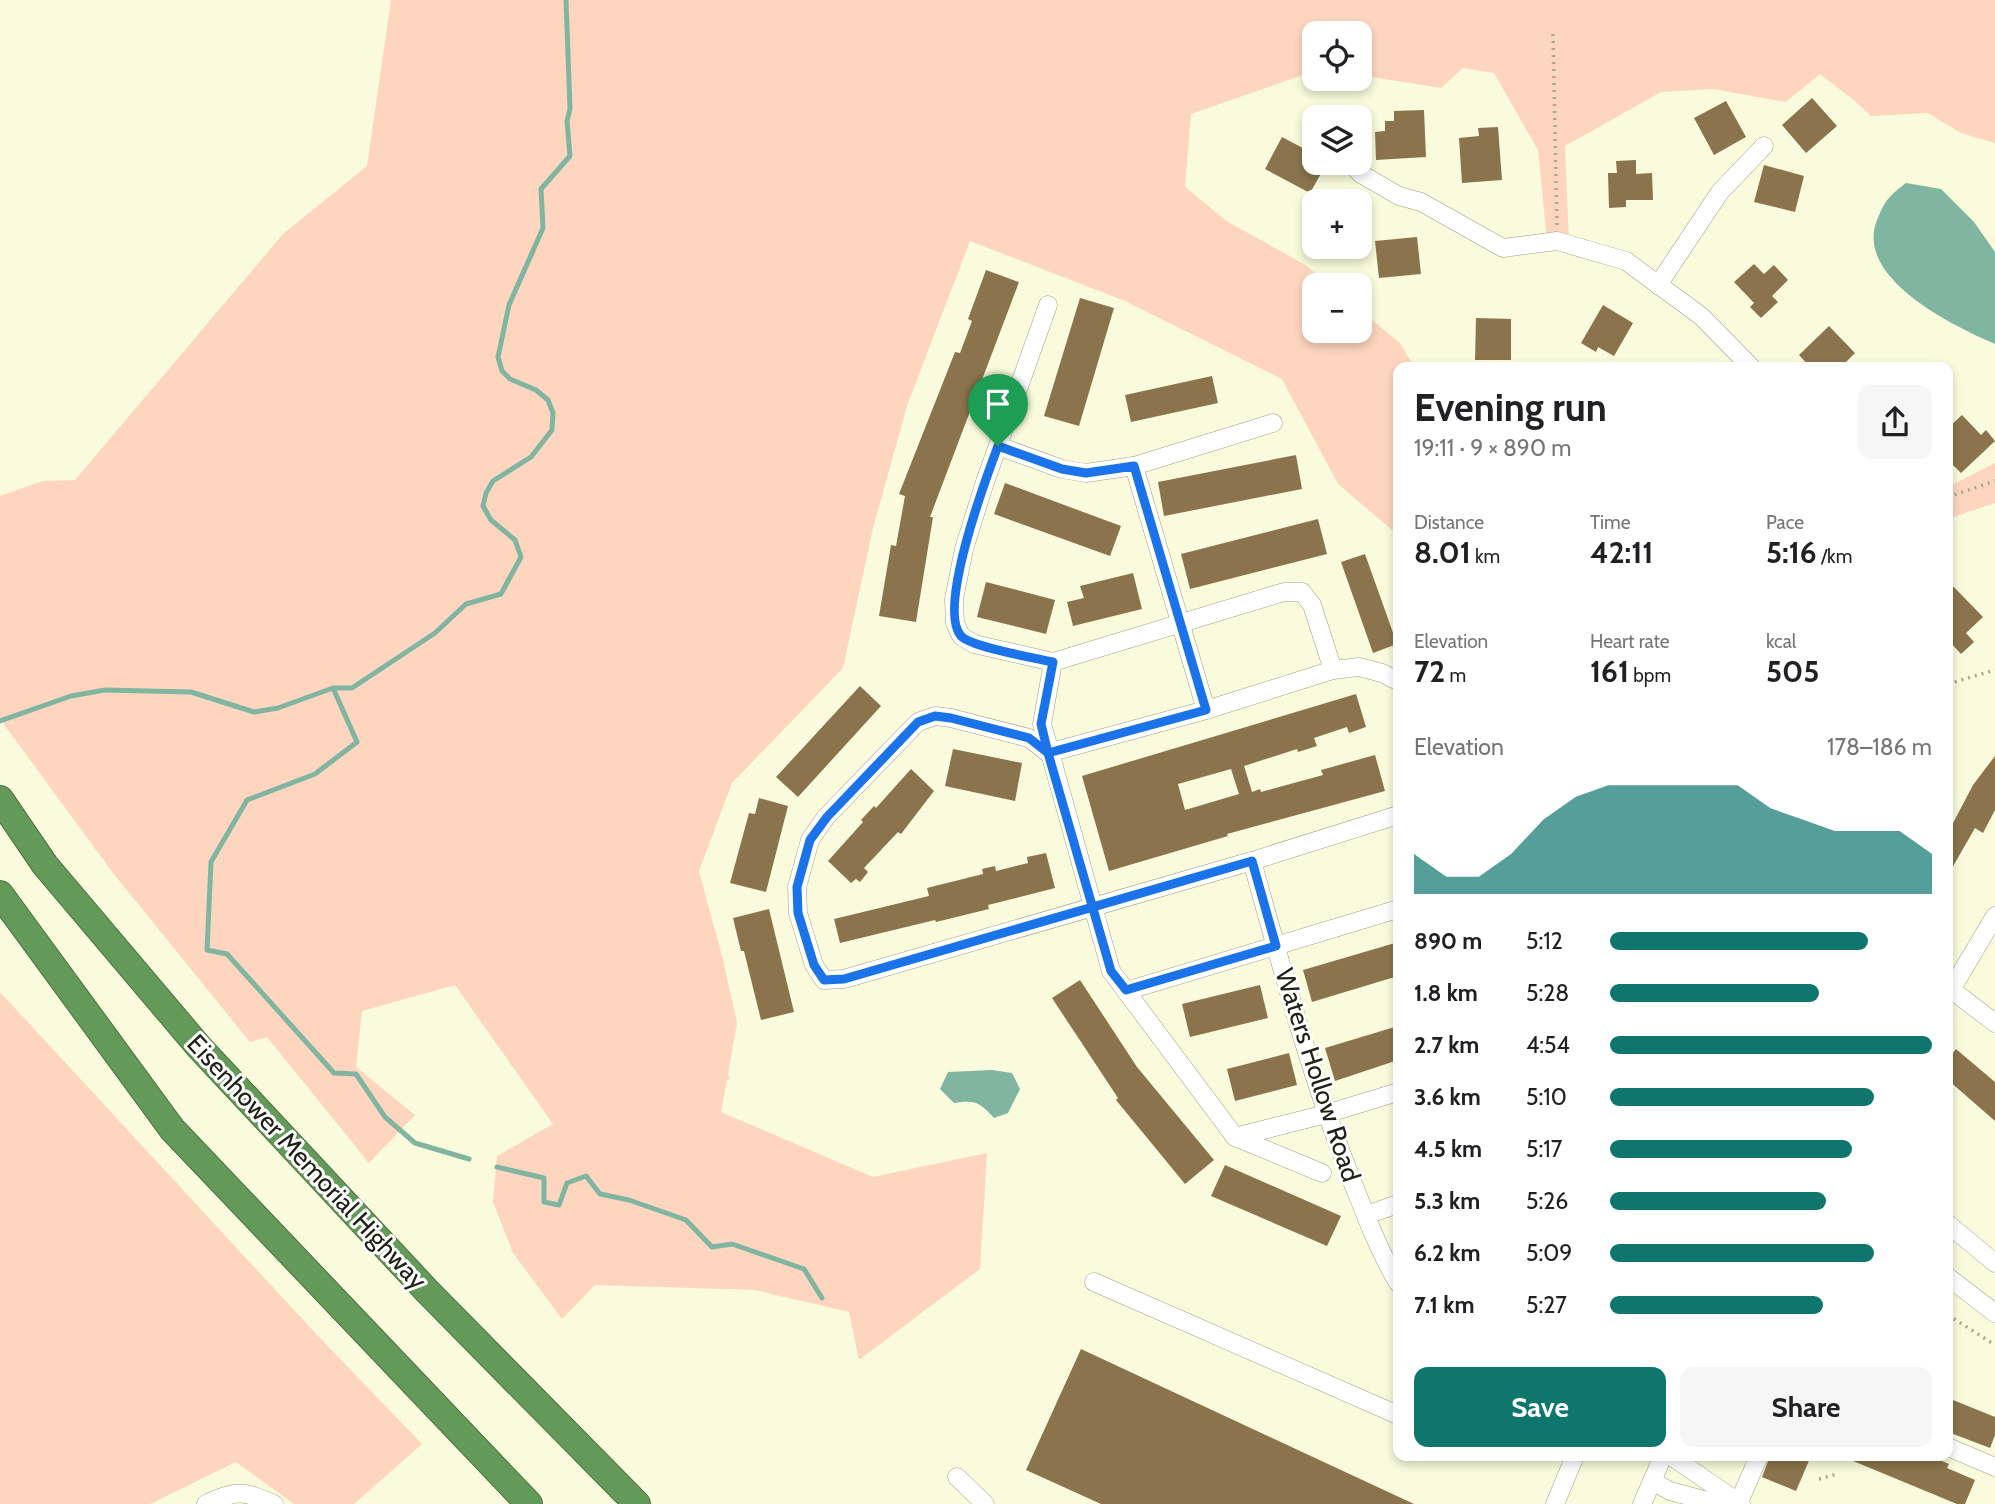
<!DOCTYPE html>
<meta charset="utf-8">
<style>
:root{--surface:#fff;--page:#f6f6f6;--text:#202124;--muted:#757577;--accent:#0f766e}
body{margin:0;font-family:Cabin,sans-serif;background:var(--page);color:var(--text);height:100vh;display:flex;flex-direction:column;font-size:26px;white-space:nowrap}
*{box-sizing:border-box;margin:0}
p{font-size:23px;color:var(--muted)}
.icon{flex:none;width:38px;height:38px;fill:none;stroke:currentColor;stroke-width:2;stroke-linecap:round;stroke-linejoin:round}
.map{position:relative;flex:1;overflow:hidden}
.drawer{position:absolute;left:1393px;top:362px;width:560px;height:1099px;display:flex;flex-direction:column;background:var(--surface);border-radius:14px;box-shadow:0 4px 10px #0003}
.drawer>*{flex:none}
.buttons{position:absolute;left:1302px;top:21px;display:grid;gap:14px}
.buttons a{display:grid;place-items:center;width:70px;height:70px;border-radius:14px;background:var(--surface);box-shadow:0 4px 10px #0003;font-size:35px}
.pin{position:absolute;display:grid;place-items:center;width:60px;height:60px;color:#fff;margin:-72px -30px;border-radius:50% 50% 50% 0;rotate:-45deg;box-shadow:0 0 7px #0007}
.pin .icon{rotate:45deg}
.round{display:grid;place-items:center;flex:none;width:74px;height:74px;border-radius:14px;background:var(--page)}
.overview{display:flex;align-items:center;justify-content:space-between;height:119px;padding:0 21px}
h1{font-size:38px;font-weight:700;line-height:52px}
.metrics{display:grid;grid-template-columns:repeat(3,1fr);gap:10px;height:119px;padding:7px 21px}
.metrics div{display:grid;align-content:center}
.metrics b{font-size:30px;font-weight:700}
.metrics small{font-size:19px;font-weight:400}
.metrics p{font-size:19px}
.chart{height:196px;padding:14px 21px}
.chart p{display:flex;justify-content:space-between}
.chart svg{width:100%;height:126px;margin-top:7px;fill:var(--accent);opacity:.7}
.primary-button{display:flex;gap:14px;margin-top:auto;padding:14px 21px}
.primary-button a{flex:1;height:80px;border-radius:14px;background:var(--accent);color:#fff;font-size:28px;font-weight:700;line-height:80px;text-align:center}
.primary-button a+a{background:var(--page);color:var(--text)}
ul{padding:0 21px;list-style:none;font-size:23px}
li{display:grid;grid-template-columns:112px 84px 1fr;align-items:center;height:52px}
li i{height:18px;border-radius:9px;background:var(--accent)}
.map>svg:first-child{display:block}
</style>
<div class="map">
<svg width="1995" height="1504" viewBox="0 0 1995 1504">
<rect width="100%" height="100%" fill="#f9fbdc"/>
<!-- green -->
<g fill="#fed6bf">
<path d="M391 0H1995V143L1961 133 1928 113 1871 116 1855 101 1820 74 1786 102 1713 89 1661 92 1565 146 1569 244 1547 242 1538 150 1494 73 1463 68 1441 88 1360 75V33H1314V71L1191 114 1185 187 1228 222 1304 264 1330 285H1314V331H1360V310L1400 343 1414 367 1398 368V535L1338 484 1282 379 1125 301 970 241 907 406 873 528 843 668 732 783 699 871 723 960 737 1023 728 1074 730 1079 727 1080 721 1112 873 1177 987 1153 980 1269 859 1360 849 1312 755 1290 595 1285 562 1319 513 1253 493 1202 497 1156 553 1124 455 985 362 1011 356 1067 415 1115 369 1163 267 1037 250 1042 113 873 0 719V496L43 481 75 480 283 234 367 166Z"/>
<path d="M1995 463V503L1948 519V487Z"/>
<path d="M0 992 318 1336 422 1444 354 1504H294L236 1462 150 1504H0Z"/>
</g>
<!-- water -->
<g fill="#80b5a2">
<path d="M1906 183 1941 189 1974 222 1995 252V344C1953 326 1854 278 1877 220 1885 200 1889 196 1906 183Z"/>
<path d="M992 1070 1012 1073 1020 1089 1008 1113 994 1118C979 1102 976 1100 954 1103L940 1089 948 1072Z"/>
</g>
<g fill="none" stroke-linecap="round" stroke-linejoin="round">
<!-- stream -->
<g stroke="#80b5a2" stroke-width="5">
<path d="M333 688 357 742 315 774 247 800 211 862 207 950 227 954 334 1073 356 1074 385 1117 415 1143 469 1159"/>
<path d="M0 721 71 696 105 690 191 692 254 712 278 708 333 688H352L435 633 466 604 501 594 521 557 515 540 491 520 483 506 486 493 493 481 531 457 552 430 553 413 548 400 536 390 510 379 502 371 498 357 509 305 543 228 541 189 570 156 567 121 570 109 566 0"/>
<path d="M497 1167 544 1178V1202L559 1205 567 1183 586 1176 600 1194 629 1200 686 1220 712 1247 732 1244 804 1269 822 1298"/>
</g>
</g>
<!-- building -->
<g fill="#8b744d" fill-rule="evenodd">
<path d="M1812 98 1837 126 1806 153 1782 125Z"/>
<path d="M1726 101 1746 137 1714 155 1694 118Z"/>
<path d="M1424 110 1426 157 1376 160 1375 132 1385 131V121H1394V111Z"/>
<path d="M1498 127 1502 180 1462 183 1459 138 1479 136 1478 128Z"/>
<path d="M1282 137 1314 154V163H1327L1310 193 1265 169Z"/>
<path d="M1636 160V174L1652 173 1653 200H1626V207L1609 208 1608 173H1617L1616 161Z"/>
<path d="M1764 165 1804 176 1795 212 1754 202Z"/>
<path d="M1417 237 1421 274 1379 278 1375 241Z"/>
<path d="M1754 264 1764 274 1774 265 1788 280 1772 296 1778 302 1761 318 1750 307 1754 303 1734 282Z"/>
<path d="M986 270 1019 282 930 517H933L916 622 879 616 891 545 896 546 905 496 899 494 955 352 960 353 972 321 968 319Z"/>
<path d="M1080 298 1114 308 1079 426 1044 416Z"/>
<path d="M1603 305 1633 323 1614 356 1598 347 1596 352 1581 343Z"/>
<path d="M1476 318 1511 319V360H1475Z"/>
<path d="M1829 326 1855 353 1840 368H1811L1799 355Z"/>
<path d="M1212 376 1218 403 1131 422 1125 395Z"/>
<path d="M1962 415 1981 435 1986 430 1995 441 1961 473 1948 460V428Z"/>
<path d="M1296 455 1302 489 1164 516 1158 482Z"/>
<path d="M1005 483 1121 526 1110 556 994 514Z"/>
<path d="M1318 519 1327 554 1190 589 1181 554Z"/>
<path d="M1365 554 1397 644 1373 653 1341 562Z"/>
<path d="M1133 573 1142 609 1073 626 1067 602 1084 598 1080 586Z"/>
<path d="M1948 581 1983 617 1966 633 1974 642 1961 654 1948 640Z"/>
<path d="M986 582 1055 600 1046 634 977 617Z"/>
<path d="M860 686 881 706 798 797 776 777Z"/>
<path d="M1356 694 1366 727 1349 733 1347 727 1314 738 1317 746 1298 752 1297 749 1244 766 1252 792 1260 789 1261 792 1323 775 1321 770 1375 755 1385 791 1227 834 1228 836 1109 871 1082 776ZM1231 769 1239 794 1185 810 1178 784Z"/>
<path d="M953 749 1022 763 1015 801 945 786Z"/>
<path d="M1995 756V810L1983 833 1975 828 1948 875V823L1952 825 1973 785Z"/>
<path d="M911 769 934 791 901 834 898 832 864 868 868 872 860 882 856 879 851 883 828 861 863 822 861 820 874 806 876 808Z"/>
<path d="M759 798 788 806 766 892 730 883 749 813 755 814Z"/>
<path d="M1046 853 1055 888 988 905 989 909 936 922 935 920 840 943 834 919 929 896 927 888 983 874 982 869 995 866 996 871 1028 863 1027 857Z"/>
<path d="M769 909 794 1012 761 1020 744 951H741L733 918Z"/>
<path d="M1395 943 1398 952V976L1312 1002 1303 970Z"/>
<path d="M1080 980 1137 1067 1214 1160 1185 1184 1116 1100 1118 1098 1052 998Z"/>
<path d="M1260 985 1268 1018 1190 1037 1182 1004Z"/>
<path d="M1398 1026V1060L1335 1081 1325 1048Z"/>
<path d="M1956 1049 1995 1082V1121L1948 1080V1059Z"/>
<path d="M1289 1053 1297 1085 1235 1101 1227 1069Z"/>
<path d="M1225 1165 1341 1216 1327 1246 1211 1196Z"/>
<path d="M1081 1349 1414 1504H1101L1026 1470Z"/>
<path d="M1948 1398 1995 1417V1435L1990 1448 1948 1432Z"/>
<path d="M1770 1456H1811L1796 1491 1762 1477Z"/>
<path d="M1841 1456H1930L1949 1464 1947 1468 1975 1480 1965 1504H1957Z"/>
</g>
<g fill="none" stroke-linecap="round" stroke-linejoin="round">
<defs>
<g id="minor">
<path d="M1350 163 1361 174 1399 196 1421 202 1503 248 1557 241 1626 261 1701 316 1752 368"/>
<path d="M1658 285 1720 192 1764 146"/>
<path d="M1048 305 985 482 964 549 954 599 955 623 961 636 974 644 1053 662 1284 592H1302L1312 605 1333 670"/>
<path d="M998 446 1062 469 1086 473 1134 466 1273 423"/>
<path d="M1134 466 1206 710"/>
<path d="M1053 662 1042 724 1111 971 1235 1137 1322 1173"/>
<path d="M1398 681 1382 673 1359 667 1333 670 1206 710 1048 753 1029 738 951 718 935 716 918 722 826 817 810 840 797 887 798 913 814 965 824 980 844 979 1252 861 1398 815"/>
<path d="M1252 861C1282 969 1311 1077 1352 1181 1366 1216 1379 1251 1398 1283"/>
<path d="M1948 987 1995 1023"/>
<path d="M1126 991 1398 909"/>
<path d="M1948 995 1995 916"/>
<path d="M1235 1137 1326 1114 1398 1092"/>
<path d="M1366 1215 1398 1204"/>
<path d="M1948 1224 1995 1263"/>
<path d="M1948 1277 1995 1313"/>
<path d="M1094 1282 1398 1415"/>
<path d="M1948 1447 1995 1467"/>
<path d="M1671 1456 1741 1504"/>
<path d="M957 1477 985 1504"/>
<path d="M1652 1481 1670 1491 1718 1504"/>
<path d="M1739 1502 1759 1456"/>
<path d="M206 1504C238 1489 243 1491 274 1504"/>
<path d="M1555 1504 1575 1456"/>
<path d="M1642 1504 1663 1456"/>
</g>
<g id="highway">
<path d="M0 799 45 865 199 1047 427 1291 637 1504"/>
<path d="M0 894 172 1129 529 1504"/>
</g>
</defs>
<!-- minor casing -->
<use href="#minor" stroke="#9ea083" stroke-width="19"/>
<!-- highway casing -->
<use href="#highway" stroke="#4c7042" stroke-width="28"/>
<!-- path -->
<g stroke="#a8a992" stroke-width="3.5" stroke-dasharray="2 5" stroke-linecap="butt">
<path d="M1553 34 1557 225"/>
<path d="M1948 497 1995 481"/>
<path d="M1948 684 1995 670"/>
<path d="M1948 1315 1995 1345"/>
<path d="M1819 1479 1837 1474"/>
</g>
<!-- minor -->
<use href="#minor" stroke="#fff" stroke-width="18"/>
<!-- highway -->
<use href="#highway" stroke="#649a59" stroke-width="26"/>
</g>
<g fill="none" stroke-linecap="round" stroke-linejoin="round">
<defs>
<path id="route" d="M998 446C986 478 937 609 961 636 971 647 1035 658 1053 662L1041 724 1048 753 1111 971 1126 990 1276 946 1252 861 844 979 824 980 814 965 798 913 797 887 810 840 827 817 918 722 935 716 951 718 1029 738 1048 753 1206 710 1134 466 1086 473 1062 469 998 446"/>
</defs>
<!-- route casing -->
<use href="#route" stroke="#fff" stroke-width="14"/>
<!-- route -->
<use href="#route" stroke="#1a73e8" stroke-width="9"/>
</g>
<g text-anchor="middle" stroke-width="6" stroke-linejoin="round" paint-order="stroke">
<!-- street labels -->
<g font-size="26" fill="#202116" stroke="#fff">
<text transform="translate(1318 1075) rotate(72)" y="9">Waters Hollow Road</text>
<text transform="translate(307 1162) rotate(47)" y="9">Eisenhower Memorial Highway</text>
</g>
</g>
</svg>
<div class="buttons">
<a><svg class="icon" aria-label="locate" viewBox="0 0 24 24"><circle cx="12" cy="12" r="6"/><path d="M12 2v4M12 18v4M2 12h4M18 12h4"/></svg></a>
<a><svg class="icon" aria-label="layers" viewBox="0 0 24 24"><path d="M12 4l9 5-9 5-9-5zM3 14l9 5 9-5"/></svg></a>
<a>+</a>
<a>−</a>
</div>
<div class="pin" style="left:998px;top:446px;background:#1e9e55"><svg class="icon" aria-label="arrive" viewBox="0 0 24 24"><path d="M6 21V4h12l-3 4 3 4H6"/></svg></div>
<section class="drawer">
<div class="overview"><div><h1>Evening run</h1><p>19:11 · 9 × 890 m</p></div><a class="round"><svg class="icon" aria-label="share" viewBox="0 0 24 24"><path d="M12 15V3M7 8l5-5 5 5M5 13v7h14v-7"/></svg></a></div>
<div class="metrics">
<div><p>Distance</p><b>8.01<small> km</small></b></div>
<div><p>Time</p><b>42:11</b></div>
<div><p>Pace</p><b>5:16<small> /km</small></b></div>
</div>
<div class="metrics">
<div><p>Elevation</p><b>72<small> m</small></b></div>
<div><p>Heart rate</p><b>161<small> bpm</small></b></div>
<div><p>kcal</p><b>505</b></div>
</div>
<div class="chart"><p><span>Elevation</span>178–186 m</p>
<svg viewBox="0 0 160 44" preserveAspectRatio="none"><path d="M0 44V30L10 38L20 38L30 30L40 18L50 10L60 6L70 6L80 6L90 6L100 6L110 14L120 18L130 22L140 22L150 22L160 30V44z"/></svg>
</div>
<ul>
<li><b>890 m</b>5:12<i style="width:80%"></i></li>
<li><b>1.8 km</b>5:28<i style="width:65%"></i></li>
<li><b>2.7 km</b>4:54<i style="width:100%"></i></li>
<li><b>3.6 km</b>5:10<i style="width:82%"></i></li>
<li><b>4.5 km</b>5:17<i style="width:75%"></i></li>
<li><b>5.3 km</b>5:26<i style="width:67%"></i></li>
<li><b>6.2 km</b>5:09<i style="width:82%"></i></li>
<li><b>7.1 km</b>5:27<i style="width:66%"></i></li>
</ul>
<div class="primary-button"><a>Save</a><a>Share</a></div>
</section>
</div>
